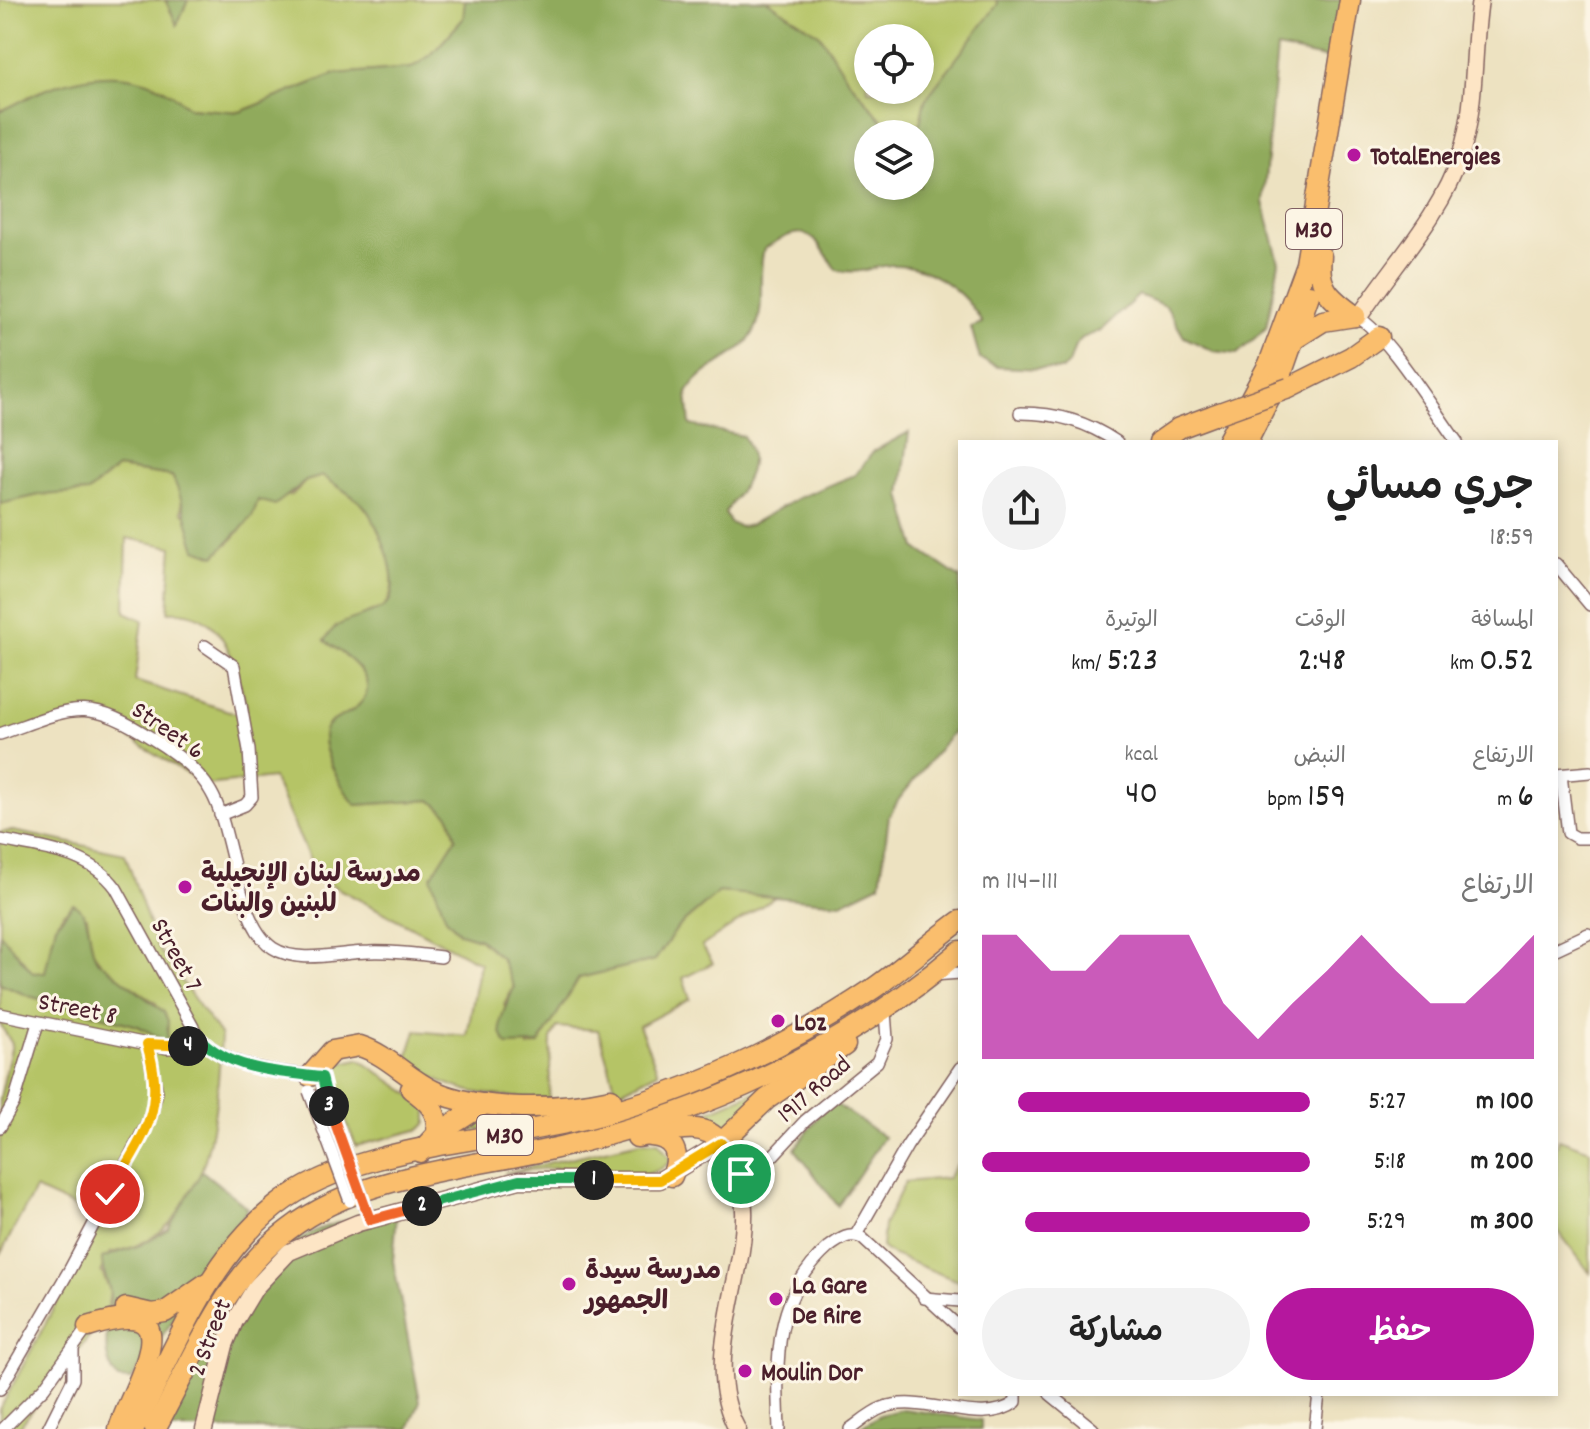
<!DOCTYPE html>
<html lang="ar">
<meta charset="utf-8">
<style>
:root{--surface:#fff;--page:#f2f2f2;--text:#222;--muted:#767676;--accent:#b5179e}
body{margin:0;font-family:Dekko,"Playpen Sans Arabic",sans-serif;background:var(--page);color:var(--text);direction:rtl;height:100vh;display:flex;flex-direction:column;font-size:30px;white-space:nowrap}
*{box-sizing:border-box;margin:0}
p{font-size:26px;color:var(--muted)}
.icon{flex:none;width:44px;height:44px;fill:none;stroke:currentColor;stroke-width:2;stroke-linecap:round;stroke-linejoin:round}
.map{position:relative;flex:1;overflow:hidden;direction:ltr}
.drawer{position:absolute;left:958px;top:440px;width:600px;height:956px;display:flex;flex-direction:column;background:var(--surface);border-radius:0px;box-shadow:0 4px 12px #0003;direction:rtl}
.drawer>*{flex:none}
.buttons{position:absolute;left:854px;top:24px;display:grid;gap:16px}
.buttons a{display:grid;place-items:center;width:80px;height:80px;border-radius:50%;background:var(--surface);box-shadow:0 4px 12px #0003;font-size:40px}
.pin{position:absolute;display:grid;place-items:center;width:68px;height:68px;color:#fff;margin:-34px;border:4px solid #fff;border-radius:50%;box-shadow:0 2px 8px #0007}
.km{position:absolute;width:40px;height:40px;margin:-20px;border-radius:50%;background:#222;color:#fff;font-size:22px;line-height:40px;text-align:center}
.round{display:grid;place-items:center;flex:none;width:84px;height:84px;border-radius:42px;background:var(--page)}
.head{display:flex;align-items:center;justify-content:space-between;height:136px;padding:0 24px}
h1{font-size:44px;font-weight:600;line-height:60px}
.figures{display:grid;grid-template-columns:repeat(3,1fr);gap:12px;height:136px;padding:8px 24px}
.figures div{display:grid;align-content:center}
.figures b{font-size:34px;font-weight:600}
.figures small{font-size:22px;font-weight:400}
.figures p{font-size:22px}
.chart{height:224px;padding:16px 24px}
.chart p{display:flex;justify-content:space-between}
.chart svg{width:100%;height:144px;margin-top:8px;fill:var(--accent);opacity:.7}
.cta{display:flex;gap:16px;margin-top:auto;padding:16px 24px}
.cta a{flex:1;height:92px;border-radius:48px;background:var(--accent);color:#fff;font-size:32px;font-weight:600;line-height:92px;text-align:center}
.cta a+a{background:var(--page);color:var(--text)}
ul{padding:0 24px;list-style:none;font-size:26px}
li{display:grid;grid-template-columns:128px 96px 1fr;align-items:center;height:60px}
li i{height:20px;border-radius:10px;background:var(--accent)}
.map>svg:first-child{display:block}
</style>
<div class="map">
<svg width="1590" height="1429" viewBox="0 0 1590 1429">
<rect width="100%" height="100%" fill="#fcf5e5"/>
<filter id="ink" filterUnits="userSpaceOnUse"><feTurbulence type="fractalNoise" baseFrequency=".0125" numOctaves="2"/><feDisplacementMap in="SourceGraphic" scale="16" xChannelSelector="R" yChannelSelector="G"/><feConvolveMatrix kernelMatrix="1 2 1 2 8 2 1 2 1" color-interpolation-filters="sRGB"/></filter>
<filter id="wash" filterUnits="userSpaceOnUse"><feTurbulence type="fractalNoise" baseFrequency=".006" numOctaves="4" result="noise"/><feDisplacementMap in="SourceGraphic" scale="32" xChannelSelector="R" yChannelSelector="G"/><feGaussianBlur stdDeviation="1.8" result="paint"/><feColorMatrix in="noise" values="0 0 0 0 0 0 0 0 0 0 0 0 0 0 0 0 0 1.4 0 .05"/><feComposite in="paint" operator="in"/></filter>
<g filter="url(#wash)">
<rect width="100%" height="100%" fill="#ede2c1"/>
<!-- green -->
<g fill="#b5c466" stroke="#807248" stroke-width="2" fill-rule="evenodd">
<path d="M0 0H165L177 24 188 0H465L464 18 431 55 411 68 335 74 240 112 189 108C148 67 90 71 39 92 25 98 14 106 0 111Z"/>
<path d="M766 0H996L998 4 925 100 920 123 899 134 891 131 847 78 820 35ZM868 38H920V90H868Z"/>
<path d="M117 468 172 476 181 493 182 512 228 544 252 517 258 500 292 495 306 481 323 476C335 485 353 495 363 505 383 526 405 585 383 608L372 611 325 640C354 662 395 688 343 716 335 720 327 723 325 732 320 756 345 786 356 805L431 800 449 815 456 838 432 877 446 918 460 933 479 939 501 958 514 986 504 1005 529 1047 539 1044 579 978 655 960 678 927 719 892 775 897 702 946 713 963 683 978 690 999 639 1026 658 1072 617 1093 598 1030 557 1027 551 1039 549 1099C496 1096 449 1096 407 1059L416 1031 467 1036 480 963 318 878 273 778 205 785 99 719 72 717 0 740V504L39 495 88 492ZM127 538 172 547 168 612C226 608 234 664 247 708L238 714 135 681 143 620 125 612Z"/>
<path d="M13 831 125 854 157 947 221 1036C216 1120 212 1235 110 1253L101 1271 110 1290 107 1313 18 1429H0V1409L101 1219 35 1189 0 1255V1098L12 1044 0 1024V984L29 996 138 1026 167 1042 156 1003 106 969 92 951 87 917 64 912 56 925 46 972 33 973 0 933V832Z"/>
<path d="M359 1059 427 1106V1123L421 1129 356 1146 333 1088 331 1075 341 1063Z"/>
<path d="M778 1082 721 1130 704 1121H686Z"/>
<path d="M615 1103 442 1137 476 1114Z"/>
<path d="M1559 1139 1590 1150V1273L1556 1228V1149Z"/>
<path d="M640 1142H658L671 1160C649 1188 593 1169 561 1168 542 1168 523 1171 504 1173Z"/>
<path d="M960 1160V1282L891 1254 882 1247 884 1225 905 1182 948 1178Z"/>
</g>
<!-- forest -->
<g fill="#90aa5b" stroke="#6d6443" stroke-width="2">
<path d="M165 0H188L177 25 167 2Z"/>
<path d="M465 0H766L820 35 847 78 891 131 899 134H868V186H920V134H903L920 123 925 100 998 4 996 0H1349L1338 61 1277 48 1263 202 1279 262 1266 328 1237 354 1213 351 1184 337 1166 306 1139 295 1100 331 1082 338 1075 346 1069 364 1062 370 998 367 980 359 971 327 982 323C966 292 928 263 891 265 868 267 864 275 836 270 813 233 807 220 764 249 756 276 768 311 752 335 736 360 702 365 687 393L690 425 743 436C764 465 740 490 725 513L730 523 740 527 750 525 798 498 855 475 874 451 909 432 901 495 916 548 960 578V723L899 799 889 816 880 884 841 903 719 892 678 927 655 960 579 978 539 1044 507 1045C492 1024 507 1007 514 987L501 958 480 939 460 933 446 918 431 877 456 838 449 815 431 800 356 805C344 793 315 743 327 727 332 719 346 715 353 710 389 683 348 657 325 641 334 618 363 619 382 608 409 593 378 522 363 505 353 495 335 485 323 476L306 481 275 505 258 500 252 517 215 556 196 549C187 525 184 499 172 476L117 468 88 492 39 495 0 504V111C14 106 25 98 39 92 93 70 146 66 189 108L240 112 335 74 411 68 431 55 463 19Z"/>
<path d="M73 904C94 913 86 942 97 960L164 1012 168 1021 167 1042 138 1026 29 996 0 984V933L33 973 45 972 56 925Z"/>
<path d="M830 1100 884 1137 838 1206 795 1149Z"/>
<path d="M202 1171 248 1208C213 1268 170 1323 131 1380L118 1379C96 1352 112 1324 110 1294 109 1280 101 1272 102 1258L140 1245 168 1229Z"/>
<path d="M397 1214 393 1261 420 1401 409 1429H152C216 1316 251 1221 397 1214Z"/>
<path d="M903 1409 981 1420V1429H858L880 1415Z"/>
</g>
</g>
<g filter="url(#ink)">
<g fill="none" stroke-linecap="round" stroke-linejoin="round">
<defs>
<g id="street">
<path d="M1355 316C1382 326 1437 415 1457 442"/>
<path d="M1020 413C1058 413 1087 422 1117 442"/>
<path d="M1556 564 1590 605"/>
<path d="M205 646 234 666 249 750 252 797 245 805 220 815"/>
<path d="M0 734C71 709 84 695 153 739 174 752 199 770 211 792 233 829 236 924 273 948 299 965 340 952 369 952 393 951 417 954 441 957"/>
<path d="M1556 775 1590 772"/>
<path d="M1561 775 1568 833 1577 838H1590"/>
<path d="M0 840C41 848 90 852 116 888L199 1038C232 1071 278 1071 322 1077L323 1090"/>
<path d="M1556 949 1588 934"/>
<path d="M933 975 960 973"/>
<path d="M0 1014 167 1048 188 1046 199 1038"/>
<path d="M0 1127 14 1102 38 1023"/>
<path d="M744 1187 805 1121 877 1062 887 1039 885 1012"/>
<path d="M362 1196 370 1220"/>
<path d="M856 1235 907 1146 960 1068"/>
<path d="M924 1298 960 1301"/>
<path d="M0 1389 70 1269 150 1118 157 1092 147 1044"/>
<path d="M1050 1394 1093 1429"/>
<path d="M3 1429 44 1388 88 1327"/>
<path d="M48 1429 73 1379V1348"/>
<path d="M779 1429C776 1359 773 1296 829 1247 840 1239 849 1232 862 1238L960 1328"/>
<path d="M850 1429C860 1422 871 1412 882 1408 923 1392 981 1429 1016 1402V1395"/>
<path d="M1315 1429 1319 1394"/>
</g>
<g id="secondary">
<path d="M1359 317C1392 266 1441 216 1460 157 1477 106 1472 52 1480 0"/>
<path d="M204 1429 225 1345 235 1321 255 1288 289 1252 358 1223 519 1180H660L721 1143C786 1225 688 1338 737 1429"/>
</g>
<g id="highway">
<path d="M1321 256C1317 288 1330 298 1355 316"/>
<path d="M1296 338 1323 321 1355 316"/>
<path d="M1289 388 1351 357 1379 337"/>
<path d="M1159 442 1179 428 1214 415"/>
<path d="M1227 442 1269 364 1306 264 1350 0"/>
<path d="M1247 442 1281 375 1309 295"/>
<path d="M310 1076 332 1051 360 1046C388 1055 408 1079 434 1091 481 1112 561 1110 611 1099"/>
<path d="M411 1089C429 1102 439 1111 437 1134L420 1152"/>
<path d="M437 1134 484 1104"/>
<path d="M651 1136C675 1138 681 1155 672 1176"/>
<path d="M637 1137C665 1134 701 1117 721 1143L767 1099 845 1045"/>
<path d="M126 1308 152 1314 165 1312 207 1283"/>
<path d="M88 1327C197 1291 133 1384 119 1429"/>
<path d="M134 1429C173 1353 207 1260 276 1206 359 1141 499 1143 600 1115 698 1088 790 1045 874 988 904 967 931 942 960 921"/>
<path d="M155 1429C193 1361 224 1277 288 1230 365 1171 478 1168 569 1145 712 1110 849 1047 960 951"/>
</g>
</defs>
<!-- street casing -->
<use href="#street" stroke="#836360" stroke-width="14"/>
<!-- secondary casing -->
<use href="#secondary" stroke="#836360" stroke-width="19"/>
<!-- highway casing -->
<use href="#highway" stroke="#836360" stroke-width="23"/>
<!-- street -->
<use href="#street" stroke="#fff" stroke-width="11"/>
<!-- secondary -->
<use href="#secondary" stroke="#fde5c5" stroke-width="16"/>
<!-- highway -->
<use href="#highway" stroke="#fabe6d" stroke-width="20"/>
<defs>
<g id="street-bridge">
<path d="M323 1090 362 1196"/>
<path d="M309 1091 350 1201"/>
</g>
<path id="highway-bridge" d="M1214 415 1289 388"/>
</defs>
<!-- street-bridge casing -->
<use href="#street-bridge" stroke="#836360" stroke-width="14" stroke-linecap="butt"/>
<!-- highway-bridge casing -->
<use href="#highway-bridge" stroke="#836360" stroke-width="23" stroke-linecap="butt"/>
<!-- street-bridge -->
<use href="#street-bridge" stroke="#fff" stroke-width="11"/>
<!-- highway-bridge -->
<use href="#highway-bridge" stroke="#fabe6d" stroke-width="20"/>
</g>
</g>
<g fill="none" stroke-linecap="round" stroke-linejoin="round" filter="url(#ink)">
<defs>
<path id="split-1" d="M594 1180H660L721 1143 741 1174"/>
<path id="split-2" d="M422 1206 519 1180H594"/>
<path id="split-3" d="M329 1106 370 1220 422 1206"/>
<path id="split-4" d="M188 1046 199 1038C232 1071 278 1072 322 1077L329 1106"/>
<path id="split-5" d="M110 1194C141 1135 168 1114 147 1044L188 1046"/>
</defs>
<!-- split-1 casing -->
<use href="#split-1" stroke="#fff" stroke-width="16"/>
<!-- split-2 casing -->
<use href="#split-2" stroke="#fff" stroke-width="16"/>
<!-- split-3 casing -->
<use href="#split-3" stroke="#fff" stroke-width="16"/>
<!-- split-4 casing -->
<use href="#split-4" stroke="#fff" stroke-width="16"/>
<!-- split-5 casing -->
<use href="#split-5" stroke="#fff" stroke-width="16"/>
<!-- split-1 -->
<use href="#split-1" stroke="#f5b400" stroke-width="10"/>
<!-- split-2 -->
<use href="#split-2" stroke="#22a559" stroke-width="10"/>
<!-- split-3 -->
<use href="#split-3" stroke="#f0652b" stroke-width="10"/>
<!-- split-4 -->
<use href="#split-4" stroke="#22a559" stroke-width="10"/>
<!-- split-5 -->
<use href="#split-5" stroke="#f5b400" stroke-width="10"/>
</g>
<!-- markers -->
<g fill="#b5179e" stroke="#fcf5e5" stroke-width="3">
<circle cx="1354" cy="155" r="8"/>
<circle cx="185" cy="887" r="8"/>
<circle cx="778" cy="1021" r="8"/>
<circle cx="569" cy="1284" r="8"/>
<circle cx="776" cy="1299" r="8"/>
<circle cx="745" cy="1371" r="8"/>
</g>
<g text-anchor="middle" stroke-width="6" stroke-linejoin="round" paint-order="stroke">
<!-- shield labels -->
<g fill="#fcf5e5" stroke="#7f5f63" stroke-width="2">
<rect x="1286" y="209" width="56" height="40" rx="6"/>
<rect x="477" y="1115" width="56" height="40" rx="6"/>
</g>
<g font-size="24" font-weight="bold" fill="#4a1f2b">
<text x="1314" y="237">M30</text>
<text x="505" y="1143">M30</text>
</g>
<!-- poi labels -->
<g font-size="26" font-weight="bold" fill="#4a1f2b" stroke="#fcf5e5" text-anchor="start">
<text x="1370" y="164">TotalEnergies</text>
<text x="201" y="881">مدرسة لبنان الإنجيلية<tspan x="201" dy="30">للبنين والبنات</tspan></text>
<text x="794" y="1030">Loz</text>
<text x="585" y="1278">مدرسة سيدة<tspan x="585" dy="30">الجمهور</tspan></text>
<text x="792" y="1293">La Gare<tspan x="792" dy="30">De Rire</tspan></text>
<text x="761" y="1380">Moulin Dor</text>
</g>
<!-- street labels -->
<g font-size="26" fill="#4a1f2b" stroke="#fcf5e5">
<text transform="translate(169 729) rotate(35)" y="9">Street 6</text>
<text transform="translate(178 954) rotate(61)" y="9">Street 7</text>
<text transform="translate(78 1007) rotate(11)" y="9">Street 8</text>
<text transform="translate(813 1088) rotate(-41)" y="9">1917 Road</text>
<text transform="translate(208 1337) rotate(-69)" y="9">2 Street</text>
</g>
</g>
</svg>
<div class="buttons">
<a><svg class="icon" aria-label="locate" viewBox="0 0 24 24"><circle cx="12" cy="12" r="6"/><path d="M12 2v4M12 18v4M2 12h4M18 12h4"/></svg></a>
<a><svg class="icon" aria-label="layers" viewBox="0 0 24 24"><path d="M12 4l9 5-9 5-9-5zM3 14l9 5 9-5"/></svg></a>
</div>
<div class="pin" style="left:741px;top:1174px;background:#1e9e55"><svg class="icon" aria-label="arrive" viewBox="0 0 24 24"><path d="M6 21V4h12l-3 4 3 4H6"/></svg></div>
<div class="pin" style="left:110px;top:1194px;background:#d93025"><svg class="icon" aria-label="check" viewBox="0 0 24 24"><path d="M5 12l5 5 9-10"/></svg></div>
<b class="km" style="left:594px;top:1180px">1</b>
<b class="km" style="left:422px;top:1206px">2</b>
<b class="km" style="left:329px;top:1106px">3</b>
<b class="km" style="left:188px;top:1046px">4</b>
<section class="drawer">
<div class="head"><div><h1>جري مسائي</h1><p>18:59</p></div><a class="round"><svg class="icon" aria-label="share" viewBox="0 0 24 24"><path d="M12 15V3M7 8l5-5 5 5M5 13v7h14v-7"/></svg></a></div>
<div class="figures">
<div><p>المسافة</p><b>0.52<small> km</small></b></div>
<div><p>الوقت</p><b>2:48</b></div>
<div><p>الوتيرة</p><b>5:23<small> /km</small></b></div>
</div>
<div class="figures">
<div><p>الارتفاع</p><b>6<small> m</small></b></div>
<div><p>النبض</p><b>159<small> bpm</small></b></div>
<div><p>kcal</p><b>40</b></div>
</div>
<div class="chart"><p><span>الارتفاع</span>111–114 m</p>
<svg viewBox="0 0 160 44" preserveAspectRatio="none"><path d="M0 44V6L10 6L20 17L30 17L40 6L50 6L60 6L70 27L80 38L90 27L100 17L110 6L120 17L130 27L140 27L150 17L160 6V44z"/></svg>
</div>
<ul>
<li><b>100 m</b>5:27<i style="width:89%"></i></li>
<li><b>200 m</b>5:18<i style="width:100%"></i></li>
<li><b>300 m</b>5:29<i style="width:87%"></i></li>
</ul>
<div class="cta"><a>حفظ</a><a>مشاركة</a></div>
</section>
</div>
